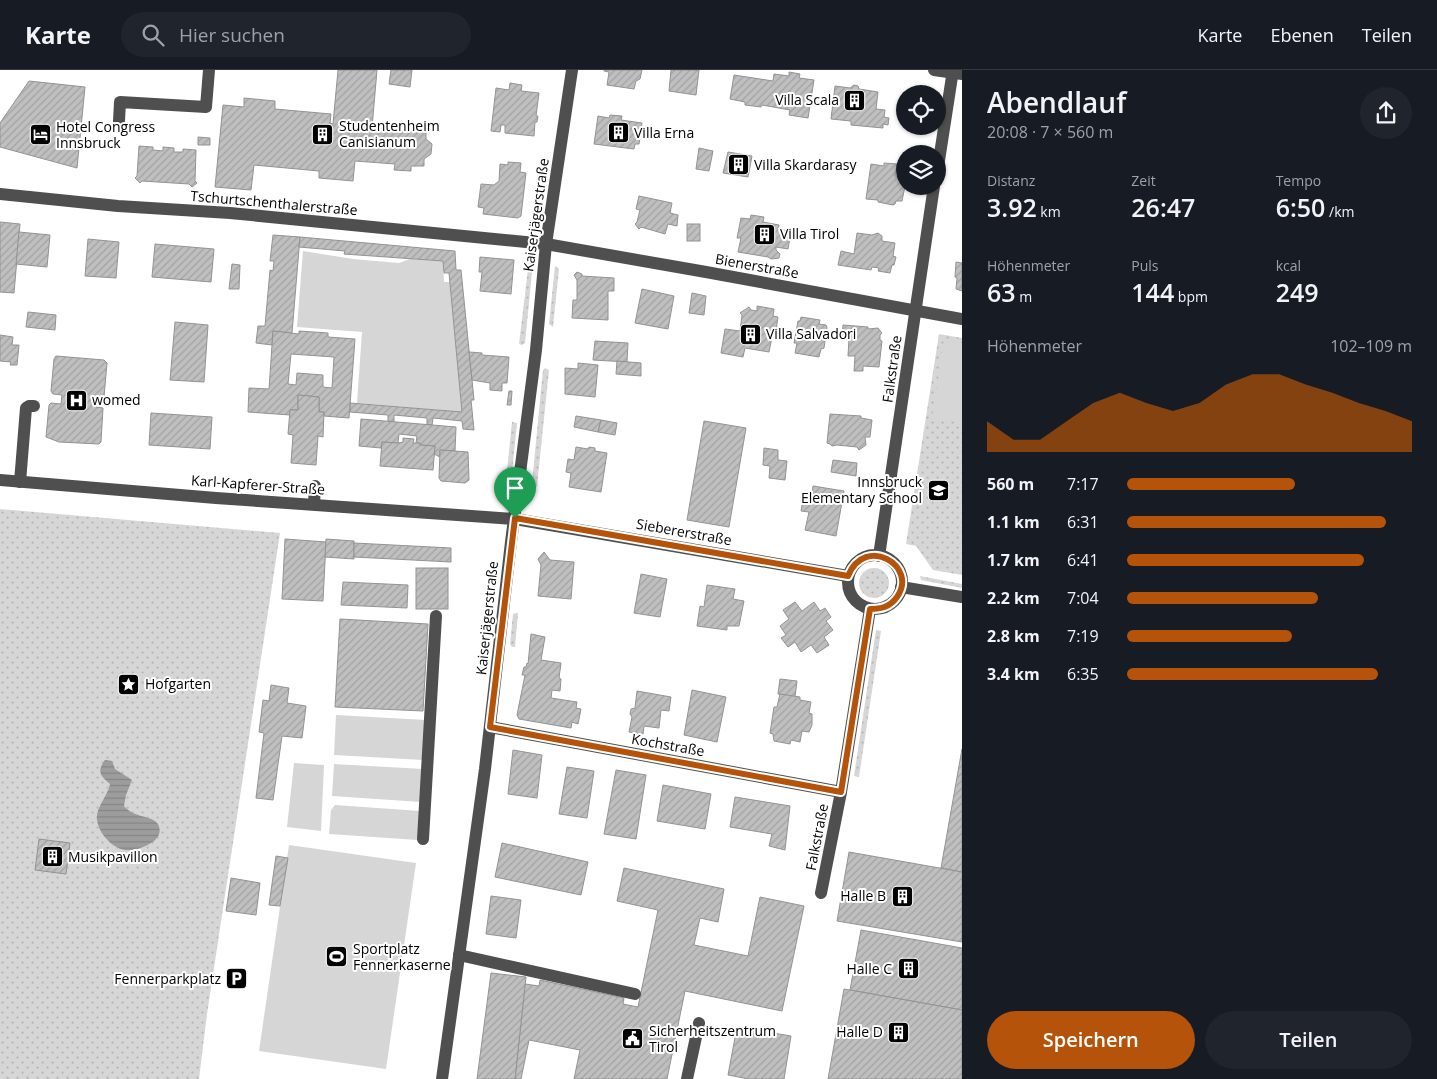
<!DOCTYPE html>
<html lang="de">
<meta charset="utf-8">
<style>
:root{--surface:#171b24;--page:#20242c;--text:#f1f3f6;--muted:#9ea1a6;--line:#363941;--accent:#b45309}
body{margin:0;font-family:"Open Sans",sans-serif;background:var(--page);color:var(--text);height:100vh;display:flex;flex-direction:column;font-size:19px;white-space:nowrap}
*{box-sizing:border-box;margin:0}
p{font-size:16px;color:var(--muted)}
.icon{flex:none;width:28px;height:28px;fill:none;stroke:currentColor;stroke-width:2;stroke-linecap:round;stroke-linejoin:round}
.map{position:relative;flex:1;overflow:hidden}
.details{display:flex;flex-direction:column;background:var(--surface);width:475px}
.details>*{flex:none}
.fabs{position:absolute;left:896px;top:15px;display:grid;gap:10px}
.fabs a{display:grid;place-items:center;width:50px;height:50px;border-radius:50%;background:var(--surface);box-shadow:0 1px 4px #0004;font-size:25px}
.pin{position:absolute;display:grid;place-items:center;width:42px;height:42px;color:#fff;margin:-51px -21px;border-radius:50% 50% 50% 0;rotate:-45deg;box-shadow:0 0 5px #0007}
.pin .icon{rotate:45deg}
.round{display:grid;place-items:center;flex:none;width:52px;height:52px;border-radius:26px;background:var(--page)}
.head{display:flex;align-items:center;justify-content:space-between;height:85px;padding:0 25px}
h1{font-size:28px;font-weight:600;line-height:38px}
.metrics{display:grid;grid-template-columns:repeat(3,1fr);gap:8px;height:85px;padding:5px 25px}
.metrics div{display:grid;align-content:center}
.metrics b{font-size:25px;font-weight:600}
.metrics small{font-size:14px;font-weight:400}
.metrics p{font-size:14px}
.chart{height:140px;padding:10px 25px}
.chart p{display:flex;justify-content:space-between}
.chart svg{width:100%;height:90px;margin-top:5px;fill:var(--accent);opacity:.7}
.primary-button{display:flex;gap:10px;margin-top:auto;padding:10px 25px}
.primary-button a{flex:1;height:58px;border-radius:30px;background:var(--accent);color:#fff;font-size:20px;font-weight:600;line-height:58px;text-align:center}
.primary-button a+a{background:var(--page);color:var(--text)}
ul{padding:0 25px;list-style:none;font-size:16px}
li{display:grid;grid-template-columns:80px 60px 1fr;align-items:center;height:38px}
li i{height:12px;border-radius:6px;background:var(--accent)}
header{display:flex;align-items:center;gap:30px;box-sizing:border-box;height:70px;padding:0 25px;background:var(--surface);border-bottom:1px solid var(--line)}
header strong{font-size:24px}
nav{display:flex;gap:28px;margin-inline-start:auto;font-size:18px}
.search{width:350px;height:45px;background:var(--page);display:flex;align-items:center;gap:12px;box-sizing:border-box;padding:0 18px;border-radius:28px;color:var(--muted);font-size:19px}
main{display:flex;flex:1;min-height:0}
.map>svg:first-child{display:block}
</style>
<header>
<strong>Karte</strong>
<div class="search"><svg class="icon" aria-label="search" viewBox="0 0 24 24"><circle cx="10" cy="10" r="6"/><path d="M15 15l6 6"/></svg>Hier suchen</div>
<nav><a>Karte</a><a>Ebenen</a><a>Teilen</a></nav>
</header>
<main>
<div class="map">
<svg width="962" height="1009" viewBox="0 0 962 1009">
<defs>
<pattern id="grass-dots" width="8" height="8" patternUnits="userSpaceOnUse" patternTransform="scale(1.25)"><rect width="8" height="8" fill="#d6d6d6"/><path d="M2 2h.1M6 6h.1" fill="none" stroke="#b6b6b6" stroke-width="1.8" stroke-linecap="round"/></pattern>
<pattern id="water-rules" width="6" height="5" patternUnits="userSpaceOnUse" patternTransform="scale(1.25)"><rect width="6" height="5" fill="#9d9d9d"/><path d="M0 2.5h6" fill="none" stroke="#858585"/></pattern>
<pattern id="building-hatch" width="6" height="6" patternUnits="userSpaceOnUse" patternTransform="scale(1.25)"><rect width="6" height="6" fill="#bfbfbf"/><path d="M-1 1l2-2M0 6l6-6M5 7l2-2" fill="none" stroke="#a2a2a2"/></pattern>
</defs>
<rect width="100%" height="100%" fill="#fff"/>
<!-- grass -->
<g fill="url(#grass-dots)">
<path d="M529 191 533 192 525 273 522 275 519 274Z"/>
<path d="M555 196 559 199 553 257 549 254Z"/>
<path d="M939 264 962 268V505L933 500 916 476 906 474Z"/>
<path d="M545 298 549 300 537 416 531 423 543 300Z"/>
<path d="M512 352 517 353 510 423 505 421Z"/>
<path d="M0 439 280 463 207 944 199 1009H0Z"/>
<circle cx="874" cy="513" r="15"/>
<path d="M920 506 962 514V518L921 510Z"/>
<path d="M516 543H518L515 577H512L510 574 513 544Z"/>
<path d="M876 560 881 561 859 707 854 706Z"/>
</g>
<!-- garden -->
<g fill="#d6d6d6">
<path d="M303 181 353 189 399 193 410 189 443 191 444 212H450L462 342 357 333 362 262 297 257Z"/>
<path d="M944 270 962 273V353L932 348Z"/>
<path d="M336 645 426 650 423 690 334 685Z"/>
<path d="M294 693 324 695 321 761 287 757Z"/>
<path d="M334 694 423 699 421 732 332 726Z"/>
<path d="M335 735 420 741 418 770 329 764 331 740Z"/>
<path d="M289 775 416 793 386 999 259 981Z"/>
</g>
<!-- water -->
<path fill="url(#water-rules)" d="M105 690 112 691 115 699 132 710 126 725 124 736C133 748 152 745 158 754 166 770 143 778 132 780 116 783 99 765 97 750 95 738 108 726 110 714 101 706 96 702 105 690Z"/>
<!-- building -->
<g fill="url(#building-hatch)" stroke="#939393" fill-rule="evenodd">
<path d="M338 0H377L372 58 401 59V55L426 57V69L432 74 431 84 424 89V96H411V101L394 100 395 94 355 91 353 111 319 108V101L254 95 251 120 215 117 223 35 244 37V28L275 31V39L331 44 330 53 333 54Z"/>
<path d="M391 0H412L410 17 389 14Z"/>
<path d="M604 0H642L640 9 636 11 634 19 607 15 609 2 604 1Z"/>
<path d="M671 0H699L696 25 669 21Z"/>
<path d="M789 2 800 4 799 8 814 10 808 48 789 45 790 40 762 35 761 37 745 35V32L730 29 734 5 773 11 774 4 789 6Z"/>
<path d="M29 11 85 17 77 98 0 77V53Z"/>
<path d="M510 13 522 15 521 21 539 23 536 46H538L537 52H535L534 66 505 63V55H501L500 62 491 61 496 18 509 20Z"/>
<path d="M854 15 858 16 859 19 878 22 876 39 885 40 884 47 889 48 888 55 883 54V58L851 55V51L831 49 835 16 850 18Z"/>
<path d="M610 45 622 46 621 50 642 53 639 74H635L634 79 594 74 598 46 609 48Z"/>
<path d="M198 67 210 68V75H198Z"/>
<path d="M139 76 153 77V80L163 81V77L174 78V82H183V79L196 80 195 111 197 113 192 117 189 114 142 111 140 113 135 108 137 106Z"/>
<path d="M699 78 713 81 709 101 696 99Z"/>
<path d="M728 82 752 86 748 107 723 103Z"/>
<path d="M508 92 521 93 520 102 526 103 521 146 518 148 483 144 484 138 478 137 481 114 494 115 499 111 500 94 508 95Z"/>
<path d="M884 93 897 94 895 106 905 107V116L902 131H896L895 134 893 135 878 132V130L866 129 871 94 884 96Z"/>
<path d="M639 126 672 133 670 143 678 145 677 156 668 154 665 164 641 157 639 159 635 154 637 152 640 140 636 139Z"/>
<path d="M751 145 764 147 763 152 779 155 778 159 791 161 788 179 776 177V180L780 184 779 188 771 189 768 187 738 182 741 168H737L741 148 750 149Z"/>
<path d="M0 152 20 154 14 223 0 222Z"/>
<rect x="687" y="154" width="13" height="17"/>
<path d="M19 162 50 165 47 197 16 194Z"/>
<path d="M857 163 872 165 878 163 882 166V171L895 173 893 186 896 187 894 195H892L890 203 878 201 879 198 872 197 871 200 838 195 841 181 854 184Z"/>
<path d="M273 165 300 167 292 263 273 261 272 275 256 273 258 256H265L270 200 273 201 274 191H270Z"/>
<path d="M300 167 455 181 456 200H461L474 330H471L474 360 463 359 462 351 433 348 432 355 427 354V348L394 345V352L388 351V345L350 342V333L462 342 449 203H444L443 191 344 184 345 181 299 177Z"/>
<path d="M88 169 119 172 116 208 85 206Z"/>
<path d="M155 174 214 179 211 212 152 207Z"/>
<path d="M480 187 514 190 511 224 480 221 482 202H479Z"/>
<path d="M956 192 962 193V221L956 219 957 208 955 207Z"/>
<path d="M232 194 240 195 239 219H229Z"/>
<path d="M577 202 582 204V206L614 208V221H608V250L572 248 573 230H577V210L574 205Z"/>
<path d="M642 219 674 226 668 259 635 253Z"/>
<path d="M692 223 706 226 704 245 689 243Z"/>
<path d="M757 236 774 239 773 246 778 247 775 267H772L769 282 745 278 743 287 721 283 725 259 740 261 742 245 740 243 749 237 751 240 757 241Z"/>
<path d="M28 242 56 245 55 260 26 257Z"/>
<path d="M801 247 820 250 819 254 826 255 827 257 824 278 821 279 819 287 795 283 797 273H794L798 251H800Z"/>
<path d="M175 252 208 255 204 312 170 310Z"/>
<path d="M843 255 868 257V259L878 258 882 263 880 265V270L882 271 879 297 863 296V301H854L855 286H848L849 269H842Z"/>
<path d="M273 261 299 264V261L328 263V267L355 269 349 348 324 346V342H319V327L298 325V340H290V345L248 342 249 318 269 319ZM291 284 334 287 332 318 323 317V305L297 303 296 315 288 314Z"/>
<path d="M0 265 13 267 12 275H19L17 295H10L11 292 0 291Z"/>
<path d="M595 271 628 273 627 292 593 290Z"/>
<path d="M469 282 482 283V285L509 287 507 313H502V321L490 320V313L472 310Z"/>
<path d="M56 286 104 290 107 293 104 327 97 329 96 337 103 338 101 372 99 374 59 372 46 367 49 335 51 333 61 334 62 325 53 324 51 321 54 289Z"/>
<path d="M617 291 641 293V306L616 304Z"/>
<path d="M578 293 598 295 595 327 565 324V298L578 299Z"/>
<path d="M509 321H512L511 335H507Z"/>
<path d="M298 325 319 327V342H324L323 367 318 366 316 395 291 393 293 365 288 364 290 340H298Z"/>
<path d="M151 343 212 347 210 379 149 375Z"/>
<path d="M830 344 861 346V348L872 350 870 367H865L866 375 859 380 857 377 837 375 832 376 830 374 827 373Z"/>
<path d="M576 346 601 350 598 362 574 357Z"/>
<path d="M361 349 456 357 455 381 440 380V387L434 384 435 376 420 375V373H416L417 366 399 364 398 373 382 372 381 378 359 376Z"/>
<path d="M601 350 617 353 615 365 598 362Z"/>
<path d="M704 351 746 358 729 457 687 450Z"/>
<path d="M403 368 414 369 413 373H420V375L435 376 433 400 380 396 382 372 398 373 403 372Z"/>
<path d="M576 377 588 379 589 377 595 378V381L607 383 601 422 569 417 571 403 566 402 568 389 574 390Z"/>
<path d="M764 378 778 380V390L787 391 785 410 769 408 770 396 763 395Z"/>
<path d="M440 380 468 382 469 410 465 413 441 411 439 408Z"/>
<path d="M833 390 857 393 856 406 831 402Z"/>
<path d="M813 416 844 421 836 466 805 460 809 442 801 441 803 430 811 431Z"/>
<path d="M285 469 326 472 323 531 282 529Z"/>
<path d="M326 469 354 471V489L325 487Z"/>
<path d="M354 473 451 478V492L354 487Z"/>
<path d="M544 482 550 490 574 492 571 529 538 526 541 495 538 489Z"/>
<rect x="416" y="498" width="32" height="41"/>
<path d="M641 504 667 509 660 547 634 543Z"/>
<path d="M343 512 408 515 407 538 341 535Z"/>
<path d="M707 515 735 519 733 529 744 531 739 556H727V560L697 556 700 536 704 537Z"/>
<path d="M795 532 802 541 814 532 820 541 825 538 831 547 826 551 833 560 824 567 829 575 817 583 811 575 801 582 795 572 788 577 781 568 786 565 780 556 789 549 783 540Z"/>
<path d="M340 549 428 554 423 641 335 637Z"/>
<path d="M531 564 545 567 541 590 561 593 559 608 561 609 560 621 552 620 551 628 577 632 576 638 581 639 578 654 572 652 571 658 519 649 517 645 525 605H522L524 597H526L527 593 528 594Z"/>
<path d="M780 609 797 611 795 627 778 624Z"/>
<path d="M271 615 289 618 287 633 306 636 302 668 282 666 273 730 256 728 264 663 259 662 263 630 269 631Z"/>
<path d="M692 620 726 627 717 672 684 665Z"/>
<path d="M637 621 671 627 669 641 661 640 659 658 644 656 643 664 629 662 632 647 630 644 631 639 635 638Z"/>
<path d="M780 624 800 627V630L811 632 809 643 812 644V655L809 662 802 661 800 672 791 670 790 674 774 671 773 664 770 663 774 637H777Z"/>
<path d="M962 679V802L941 798Z"/>
<path d="M513 680 542 685 537 728 508 724Z"/>
<path d="M567 697 594 701 587 748 559 744Z"/>
<path d="M616 700 646 705 636 769 604 764Z"/>
<path d="M663 715 711 724 705 759 657 751Z"/>
<path d="M735 727 790 736 785 780 769 776 772 764 730 757Z"/>
<path d="M39 769 70 773 66 804 35 800Z"/>
<path d="M502 773 588 792 581 825 495 807Z"/>
<path d="M849 782 962 802V872L837 851Z"/>
<path d="M276 786 288 788 280 836 269 835Z"/>
<path d="M624 798 724 819 718 852 700 848 694 875 748 886 760 827 804 836 782 941 685 921 667 1009H574L580 980 529 970 521 1009H515L525 914 539 916 540 910 624 928 623 934 638 937 658 840 617 831Z"/>
<path d="M231 808 260 813 256 845 226 841Z"/>
<path d="M491 826 521 830 516 868 486 864Z"/>
<path d="M861 860 962 878V940L850 920Z"/>
<path d="M491 903 526 907 515 1009H477Z"/>
<path d="M844 919 962 940V1009H828Z"/>
<path d="M737 957 791 966 784 1009H749L728 1005Z"/>
</g>
<g fill="none" stroke-linecap="round" stroke-linejoin="round">
<!-- minor -->
<g stroke="#4f4f4f" stroke-width="12">
<path d="M934 0 962 4"/>
<path d="M119 51 120 32 206 37 209 0"/>
<path d="M938 97 953 0"/>
<path d="M0 124 118 136 230 143 546 174 706 202 962 249"/>
<path d="M0 410 216 428 515 449 848 506"/>
<path d="M20 412 26 338 29 336H34"/>
<path d="M314 434 315 416"/>
<circle cx="875" cy="512" r="27"/>
<path d="M879 486 934 116"/>
<path d="M901 517 962 527"/>
<path d="M490 657 841 722"/>
<path d="M423 769 436 546"/>
<path d="M821 823 841 722 870 539"/>
<path d="M459 885 635 924"/>
<path d="M442 1009 485 699 511 472 536 280 546 174 572 0"/>
<path d="M687 1009 699 953"/>
</g>
</g>
<g fill="none" stroke-linecap="round" stroke-linejoin="round">
<defs>
<path id="route" d="M515 448 848 506C865 464 919 496 897 527 890 537 881 539 870 539L841 722 490 657Z"/>
</defs>
<!-- route casing -->
<use href="#route" stroke="#fff" stroke-width="10"/>
<!-- route -->
<use href="#route" stroke="#b45309" stroke-width="6"/>
</g>
<!-- icons -->
<defs>
<symbol id="building-square" viewBox="-11 -11 22 22"><rect x="-9" y="-9" width="18" height="18" rx="4" fill="#000" stroke="#fff"/><path d="M-4-6H4V6H1V3H-1V6H-4ZM-2.5-4.3h1.7v1.8h-1.7ZM.8-4.3h1.7v1.8H.8ZM-2.5-1h1.7V.8h-1.7ZM.8-1h1.7V.8H.8Z" fill="#fff"/></symbol>
<symbol id="hotel-square" viewBox="-11 -11 22 22"><rect x="-9" y="-9" width="18" height="18" rx="4" fill="#000" stroke="#fff"/><path d="M-6-4.5h1.5V1H6V5H4.5V3h-9V5H-6ZM-4 0a1.8 1.8 0 1 1 3.6 0ZM.5 0V-2.5h3Q6-2.5 6 0Z" fill="#fff"/></symbol>
<symbol id="hospital-square" viewBox="-11 -11 22 22"><rect x="-9" y="-9" width="18" height="18" rx="4" fill="#000" stroke="#fff"/><path d="M-5-5h3v3.5h4V-5h3V5h-3V1.5h-4V5h-3Z" fill="#fff"/></symbol>
<symbol id="school-square" viewBox="-11 -11 22 22"><rect x="-9" y="-9" width="18" height="18" rx="4" fill="#000" stroke="#fff"/><path d="M0-5L7-2L0 1L-7-2ZM-4 1L0 2.5L4 1V4Q0 6-4 4Z" fill="#fff"/></symbol>
<symbol id="sight-square" viewBox="-11 -11 22 22"><rect x="-9" y="-9" width="18" height="18" rx="4" fill="#000" stroke="#fff"/><path d="M0-6L1.8-2.2L6-1.7L2.9 1.2L3.7 5.4L0 3.3L-3.7 5.4L-2.9 1.2L-6-1.7L-1.8-2.2Z" fill="#fff"/></symbol>
<symbol id="stadium-square" viewBox="-11 -11 22 22"><rect x="-9" y="-9" width="18" height="18" rx="4" fill="#000" stroke="#fff"/><path d="M0-5a6.5 5 0 1 0 0 10a6.5 5 0 1 0 0-10ZM-3.5-1.8h7v3.6h-7Z" fill="#fff"/></symbol>
<symbol id="parking-square" viewBox="-11 -11 22 22"><rect x="-9" y="-9" width="18" height="18" rx="4" fill="#000" stroke="#fff"/><path d="M-3.5-5.5H1a3.5 3.5 0 0 1 0 7H-1V5.5H-3.5ZM-1-3.4V-.6H.8a1.4 1.4 0 0 0 0-2.8Z" fill="#fff"/></symbol>
<symbol id="civic-square" viewBox="-11 -11 22 22"><rect x="-9" y="-9" width="18" height="18" rx="4" fill="#000" stroke="#fff"/><path d="M-.6-6.5H3V-4.5H.6V-3L4-1V1h2V6H-6V1h2V-1L-.6-3ZM-1.2 2.5V6h2.4V2.5Z" fill="#fff"/></symbol>
</defs>
<g fill-rule="evenodd">
<use href="#building-square" x="842" y="18" width="25" height="25"/>
<use href="#building-square" x="606" y="50" width="25" height="25"/>
<use href="#building-square" x="310" y="52" width="25" height="25"/>
<use href="#hotel-square" x="28" y="52" width="25" height="25"/>
<use href="#building-square" x="726" y="82" width="25" height="25"/>
<use href="#building-square" x="752" y="152" width="25" height="25"/>
<use href="#building-square" x="738" y="252" width="25" height="25"/>
<use href="#hospital-square" x="64" y="318" width="25" height="25"/>
<use href="#school-square" x="926" y="408" width="25" height="25"/>
<use href="#sight-square" x="116" y="602" width="25" height="25"/>
<use href="#building-square" x="40" y="774" width="25" height="25"/>
<use href="#building-square" x="890" y="814" width="25" height="25"/>
<use href="#stadium-square" x="324" y="874" width="25" height="25"/>
<use href="#building-square" x="896" y="886" width="25" height="25"/>
<use href="#parking-square" x="224" y="896" width="25" height="25"/>
<use href="#building-square" x="886" y="950" width="25" height="25"/>
<use href="#civic-square" x="620" y="956" width="25" height="25"/>
</g>
<g text-anchor="middle" stroke-width="4" stroke-linejoin="round" paint-order="stroke">
<!-- poi labels -->
<g font-size="14" fill="#000" stroke="#fff" text-anchor="start">
<text x="839" y="35" text-anchor="end">Villa Scala</text>
<text x="339" y="61">Studentenheim<tspan x="339" dy="16">Canisianum</tspan></text>
<text x="56" y="62">Hotel Congress<tspan x="56" dy="16">Innsbruck</tspan></text>
<text x="634" y="68">Villa Erna</text>
<text x="754" y="100">Villa Skardarasy</text>
<text x="780" y="169">Villa Tirol</text>
<text x="766" y="269">Villa Salvadori</text>
<text x="92" y="335">womed</text>
<text x="922" y="417" text-anchor="end">Innsbruck<tspan x="922" dy="16">Elementary School</tspan></text>
<text x="145" y="619">Hofgarten</text>
<text x="68" y="792">Musikpavillon</text>
<text x="886" y="831" text-anchor="end">Halle B</text>
<text x="353" y="884">Sportplatz<tspan x="353" dy="16">Fennerkaserne</tspan></text>
<text x="892" y="904" text-anchor="end">Halle C</text>
<text x="221" y="914" text-anchor="end">Fennerparkplatz</text>
<text x="649" y="966">Sicherheitszentrum<tspan x="649" dy="16">Tirol</tspan></text>
<text x="883" y="967" text-anchor="end">Halle D</text>
</g>
<!-- street labels -->
<g font-size="14" fill="#000" stroke="#fff">
<text transform="translate(274 133) rotate(5)" y="5">Tschurtschenthalerstraße</text>
<text transform="translate(536 145) rotate(-82)" y="5">Kaiserjägerstraße</text>
<text transform="translate(757 196) rotate(10)" y="5">Bienerstraße</text>
<text transform="translate(892 299) rotate(-82)" y="5">Falkstraße</text>
<text transform="translate(258 415) rotate(4)" y="5">Karl-Kapferer-Straße</text>
<text transform="translate(684 462) rotate(10)" y="5">Siebererstraße</text>
<text transform="translate(487 548) rotate(-84)" y="5">Kaiserjägerstraße</text>
<text transform="translate(668 675) rotate(10)" y="5">Kochstraße</text>
<text transform="translate(817 767) rotate(-79)" y="5">Falkstraße</text>
</g>
</g>
</svg>
<div class="fabs">
<a><svg class="icon" aria-label="locate" viewBox="0 0 24 24"><circle cx="12" cy="12" r="6"/><path d="M12 2v4M12 18v4M2 12h4M18 12h4"/></svg></a>
<a><svg class="icon" aria-label="layers" viewBox="0 0 24 24"><path d="M12 4l9 5-9 5-9-5zM3 14l9 5 9-5"/></svg></a>
</div>
<div class="pin" style="left:515px;top:448px;background:#1e9e55"><svg class="icon" aria-label="arrive" viewBox="0 0 24 24"><path d="M6 21V4h12l-3 4 3 4H6"/></svg></div>
</div>
<section class="details">
<div class="head"><div><h1>Abendlauf</h1><p>20:08 · 7 × 560 m</p></div><a class="round"><svg class="icon" aria-label="share" viewBox="0 0 24 24"><path d="M12 15V3M7 8l5-5 5 5M5 13v7h14v-7"/></svg></a></div>
<div class="metrics">
<div><p>Distanz</p><b>3.92<small> km</small></b></div>
<div><p>Zeit</p><b>26:47</b></div>
<div><p>Tempo</p><b>6:50<small> /km</small></b></div>
</div>
<div class="metrics">
<div><p>Höhenmeter</p><b>63<small> m</small></b></div>
<div><p>Puls</p><b>144<small> bpm</small></b></div>
<div><p>kcal</p><b>249</b></div>
</div>
<div class="chart"><p><span>Höhenmeter</span>102–109 m</p>
<svg viewBox="0 0 160 44" preserveAspectRatio="none"><path d="M0 44V29L10 38L20 38L30 29L40 20L50 15L60 20L70 24L80 20L90 11L100 6L110 6L120 11L130 15L140 20L150 24L160 29V44z"/></svg>
</div>
<ul>
<li><b>560 m</b>7:17<i style="width:59%"></i></li>
<li><b>1.1 km</b>6:31<i style="width:91%"></i></li>
<li><b>1.7 km</b>6:41<i style="width:83%"></i></li>
<li><b>2.2 km</b>7:04<i style="width:67%"></i></li>
<li><b>2.8 km</b>7:19<i style="width:58%"></i></li>
<li><b>3.4 km</b>6:35<i style="width:88%"></i></li>
</ul>
<div class="primary-button"><a>Speichern</a><a>Teilen</a></div>
</section>
</main>
